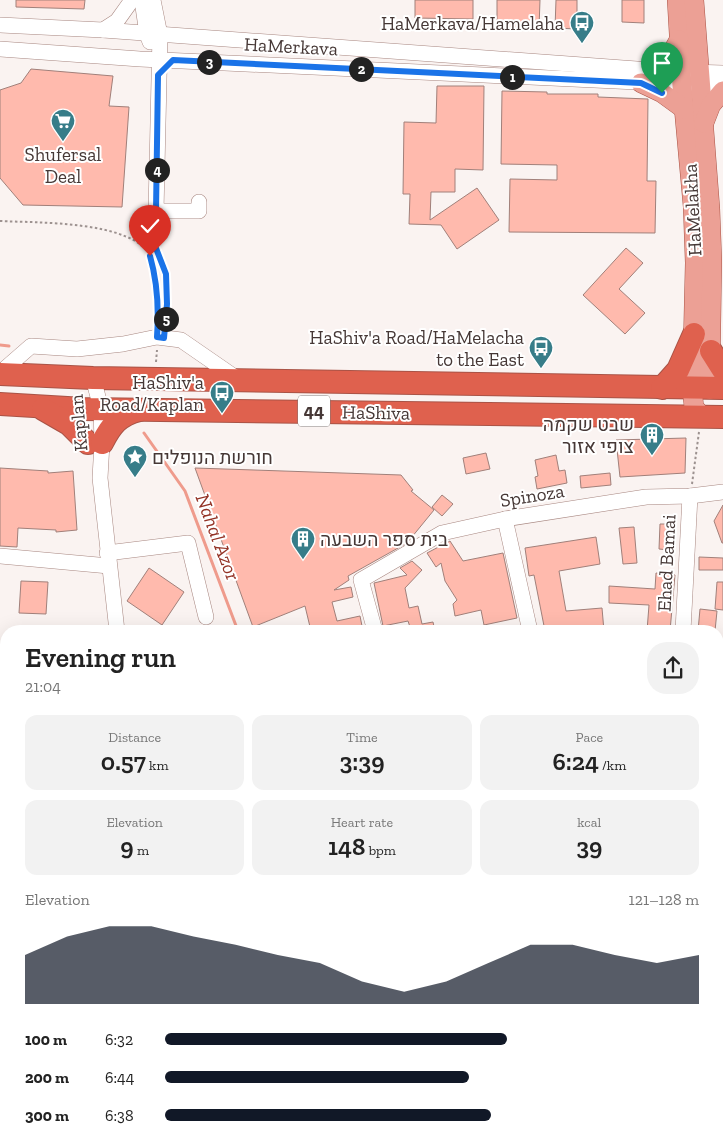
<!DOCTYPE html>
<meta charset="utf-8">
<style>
:root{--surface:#fff;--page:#f2f2f2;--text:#222;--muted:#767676;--accent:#111827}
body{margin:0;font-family:"Zilla Slab",Heebo,serif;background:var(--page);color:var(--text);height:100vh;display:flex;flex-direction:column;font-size:19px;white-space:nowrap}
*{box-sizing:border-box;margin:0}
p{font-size:16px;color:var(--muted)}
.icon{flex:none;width:28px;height:28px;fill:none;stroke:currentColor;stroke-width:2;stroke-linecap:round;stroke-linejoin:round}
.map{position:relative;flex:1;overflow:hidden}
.side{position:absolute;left:0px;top:625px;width:724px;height:519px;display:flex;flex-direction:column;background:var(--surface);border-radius:20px 20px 0 0;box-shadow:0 5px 20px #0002}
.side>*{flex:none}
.pin{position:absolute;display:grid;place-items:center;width:42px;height:42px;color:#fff;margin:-51px -21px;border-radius:50% 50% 50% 0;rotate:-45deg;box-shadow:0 0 5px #0007}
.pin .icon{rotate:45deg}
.km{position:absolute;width:25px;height:25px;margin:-12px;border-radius:50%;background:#222;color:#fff;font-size:14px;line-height:25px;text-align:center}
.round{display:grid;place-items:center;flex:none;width:52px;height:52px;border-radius:20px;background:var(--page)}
.overview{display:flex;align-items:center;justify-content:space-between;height:85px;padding:0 25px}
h1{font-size:28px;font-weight:600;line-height:38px}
.figures{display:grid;grid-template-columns:repeat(3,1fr);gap:8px;height:85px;padding:5px 25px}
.figures div{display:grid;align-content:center;border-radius:12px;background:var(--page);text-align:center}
.figures b{font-size:25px;font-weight:600}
.figures small{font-size:14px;font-weight:400}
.figures p{font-size:14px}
.chart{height:140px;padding:10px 25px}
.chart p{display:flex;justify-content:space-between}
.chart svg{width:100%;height:90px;margin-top:5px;fill:var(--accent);opacity:.7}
ul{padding:0 25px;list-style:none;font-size:16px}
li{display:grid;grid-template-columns:80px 60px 1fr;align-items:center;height:38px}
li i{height:12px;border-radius:6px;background:var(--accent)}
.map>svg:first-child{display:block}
</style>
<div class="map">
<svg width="723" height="1143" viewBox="0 0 723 1143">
<rect width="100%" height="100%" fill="#faf3f1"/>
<!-- green -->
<path fill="#fad9d3" d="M718 926 723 927V989L718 990Z"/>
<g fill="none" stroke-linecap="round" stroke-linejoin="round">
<!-- stream -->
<g stroke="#ef9b8c" stroke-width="3">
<path d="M0 345 9 346"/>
<path d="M144 433 185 491 238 631"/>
<path d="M718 994 723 993"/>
</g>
</g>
<!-- building -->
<g fill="#ffbaad" stroke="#a1807a">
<path d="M16 0H85L84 9 16 7Z"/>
<path d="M415 0H473V19L415 18Z"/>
<path d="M497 0H540L539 28H497Z"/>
<path d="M556 0H577V29L555 28Z"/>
<path d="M622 0H644V23L622 22Z"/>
<path d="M31 69 113 76 109 106 129 107 122 207 23 205 0 178V90L21 83Z"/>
<path d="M437 86H484L483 170 455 169V192H431L430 220 477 188 499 220 457 249 441 225 409 224 410 194H403L404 122 436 123Z"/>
<path d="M502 91 547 92V94H598V97L648 99 647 181H656L655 233 509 232 510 179 557 180V165L501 164Z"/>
<path d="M626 248 643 263 619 289 645 313 625 334 583 295Z"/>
<path d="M686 438 685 473 620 477 616 440Z"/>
<path d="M486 453 490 469 466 474 463 458Z"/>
<path d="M556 455 559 471 565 470 567 483 537 489 535 477 538 476 535 460Z"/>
<path d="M0 468 48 471V473L73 471 77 530 56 532V530L18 528 17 547 0 546Z"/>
<path d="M195 468 401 475 413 490 411 491 434 510 407 543 348 576 349 580 334 590 351 587 353 597 332 602 337 621 360 616 363 631H311L305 606 253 627Z"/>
<path d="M610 473 611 485 581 488 580 476Z"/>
<path d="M442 495 453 504 442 516 432 507Z"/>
<path d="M723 505V543H722L714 521Z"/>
<path d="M660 524H670L669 550 659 549Z"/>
<path d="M634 527 637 563 623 564 619 528Z"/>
<path d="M596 537 600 564 559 571 566 611 602 608 604 631H545L534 575 529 576 525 548Z"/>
<path d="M450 541 463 561 503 553 517 618 484 625 481 610 455 616 453 604 457 600 445 581 441 563 436 567 427 553Z"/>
<path d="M699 557 723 558V570H699Z"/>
<path d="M412 561 422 570 405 588 409 608 418 606 422 624 433 622 435 631H406V628L410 627 408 621 383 626 374 583 407 575 400 568Z"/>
<path d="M149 568 184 592 162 625 127 601Z"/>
<path d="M656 573 675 575 670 631H647L649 605 609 603V586L655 589Z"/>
<path d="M21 581 48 582 46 614 19 613Z"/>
<path d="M717 582H723V610L715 609Z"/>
<path d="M700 609 717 611 715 631H698Z"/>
</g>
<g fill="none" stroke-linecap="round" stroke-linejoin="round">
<defs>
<g id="minor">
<path d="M142 0 147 34 150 42"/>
<path d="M153 0 160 35 156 211H199V202"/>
<path d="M0 25 103 30 664 71"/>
<path d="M103 30 117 21 132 0"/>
<path d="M0 49 140 59 723 86"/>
<path d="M690 72 723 73"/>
<path d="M0 373 31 346 77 349 123 344 157 337 181 340 239 380"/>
<path d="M93 378 101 408 102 443 100 478 117 631"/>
<path d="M505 519 530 631"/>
<path d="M107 553 188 543 206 617"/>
<path d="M0 556 109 566"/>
<path d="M375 631 361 580 442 533 505 519 646 497 690 496 723 492"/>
<path d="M683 631 690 496"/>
<path d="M0 672 6 673"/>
<path d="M718 704 723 705"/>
<path d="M0 790H6"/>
<path d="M718 846H723"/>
<path d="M0 877 6 879"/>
<path d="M718 922 723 923"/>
<path d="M718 1039 723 1059"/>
<path d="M0 1090 6 1093"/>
<path d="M718 1125 723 1124"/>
<path d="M130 1138 147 1143"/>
<path d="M559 1138V1143"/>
<path d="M634 1141 655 1138"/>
<path d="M206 1143V1138"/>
<path d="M405 1143V1138"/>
</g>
<g id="major">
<path d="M677 0 682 86 693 207 695 263 692 389 694 407 702 417"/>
<path d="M694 0 710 208 712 260 710 389"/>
<path d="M653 70 666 63 679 40"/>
<path d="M641 83 662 93 684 109"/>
<path d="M704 123 711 105 723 91"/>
</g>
<g id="highway">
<path d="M711 351 723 370"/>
<path d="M0 374 93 378 723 388"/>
<path d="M662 388 678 370 694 334"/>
<path d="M0 404 84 409 723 417"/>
<path d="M43 409 69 424 88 443"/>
<path d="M102 443C111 425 119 415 139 410"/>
</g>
</defs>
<!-- minor casing -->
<use href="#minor" stroke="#a88781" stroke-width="16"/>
<!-- major casing -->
<use href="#major" stroke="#a95346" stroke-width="20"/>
<!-- highway casing -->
<use href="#highway" stroke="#a95346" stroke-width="24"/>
<!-- path -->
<g stroke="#9d9290" stroke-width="2" stroke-dasharray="2.5 2.5" stroke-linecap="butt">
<path d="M0 221C36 223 133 220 151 257 160 277 159 304 158 325"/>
<path d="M154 223 152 237 167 274 166 325"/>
<path d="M156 362 157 350"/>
<path d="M692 484 699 432"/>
<path d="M718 974H723"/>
</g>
<!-- minor -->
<use href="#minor" stroke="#fff" stroke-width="15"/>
<!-- major -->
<use href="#major" stroke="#eca095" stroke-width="19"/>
<!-- highway -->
<use href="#highway" stroke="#df614e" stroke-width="22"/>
</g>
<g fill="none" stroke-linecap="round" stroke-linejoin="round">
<defs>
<path id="route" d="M150 256C158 284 159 309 157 337L164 338 167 304 166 274 152 238 156 211 158 75 173 60 641 83 662 93"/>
</defs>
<!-- route casing -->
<use href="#route" stroke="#fff" stroke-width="10"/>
<!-- route -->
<use href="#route" stroke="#1a73e8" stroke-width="6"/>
</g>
<!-- icons -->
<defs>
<symbol id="bus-pin" viewBox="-11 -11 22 30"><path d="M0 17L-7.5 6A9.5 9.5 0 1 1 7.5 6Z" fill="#377d89" stroke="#fff"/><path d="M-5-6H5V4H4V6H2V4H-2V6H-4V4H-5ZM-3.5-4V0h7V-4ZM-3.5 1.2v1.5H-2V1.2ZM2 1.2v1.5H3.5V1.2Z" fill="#fff"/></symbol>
<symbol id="supermarket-pin" viewBox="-11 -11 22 30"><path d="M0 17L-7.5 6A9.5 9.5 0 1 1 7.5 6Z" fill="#377d89" stroke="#fff"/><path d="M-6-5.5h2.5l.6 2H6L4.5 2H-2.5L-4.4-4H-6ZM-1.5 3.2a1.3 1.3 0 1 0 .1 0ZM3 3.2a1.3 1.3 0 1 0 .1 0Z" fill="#fff"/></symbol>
<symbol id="building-pin" viewBox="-11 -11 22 30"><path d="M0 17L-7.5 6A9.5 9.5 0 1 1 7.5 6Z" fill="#377d89" stroke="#fff"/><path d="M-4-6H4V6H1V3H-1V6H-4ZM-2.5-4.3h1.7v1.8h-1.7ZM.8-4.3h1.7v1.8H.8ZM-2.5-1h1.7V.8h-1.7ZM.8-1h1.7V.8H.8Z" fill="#fff"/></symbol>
<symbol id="sight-pin" viewBox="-11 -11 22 30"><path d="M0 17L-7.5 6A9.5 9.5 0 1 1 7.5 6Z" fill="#377d89" stroke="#fff"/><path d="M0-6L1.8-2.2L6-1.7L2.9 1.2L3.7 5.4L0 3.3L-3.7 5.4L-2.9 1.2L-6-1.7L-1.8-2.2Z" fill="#fff"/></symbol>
</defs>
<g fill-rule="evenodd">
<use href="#bus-pin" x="568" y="9" width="28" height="38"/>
<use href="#supermarket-pin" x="49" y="107" width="28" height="38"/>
<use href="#bus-pin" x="527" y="334" width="28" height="38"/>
<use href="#bus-pin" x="208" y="379" width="28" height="38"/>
<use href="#building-pin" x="638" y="421" width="28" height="38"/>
<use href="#sight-pin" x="121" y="443" width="28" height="38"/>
<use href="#building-pin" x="289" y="525" width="28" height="38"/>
</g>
<g text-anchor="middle" stroke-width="4" stroke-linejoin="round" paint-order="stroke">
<!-- shield labels -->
<rect fill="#fff" stroke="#7e7472" stroke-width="1" x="298" y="395.5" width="32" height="31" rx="4"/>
<g font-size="18" font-weight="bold" fill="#463836">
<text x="314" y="417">44</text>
</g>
<!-- poi labels -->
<g font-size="19" fill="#463836" stroke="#fff" text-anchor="end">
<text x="564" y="30">HaMerkava/Hamelaha</text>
<text x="63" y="161" text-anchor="middle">Shufersal<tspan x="63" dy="22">Deal</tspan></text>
<text x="524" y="344">HaShiv'a Road/HaMelacha<tspan x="524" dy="22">to the East</tspan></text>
<text x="204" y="389">HaShiv'a<tspan x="204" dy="22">Road/Kaplan</tspan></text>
<text x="634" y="431">שבט שקמה<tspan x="634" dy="22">צופי אזור</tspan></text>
<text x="152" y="464" text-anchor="start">חורשת הנופלים</text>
<text x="320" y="546" text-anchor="start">בית ספר השבעה</text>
</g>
<!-- street labels -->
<g font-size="19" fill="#463836" stroke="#fff">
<text transform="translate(291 46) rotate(3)" y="7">HaMerkava</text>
<text transform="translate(692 210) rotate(-93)" y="7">HaMelakha</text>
<text transform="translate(376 412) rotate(1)" y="7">HaShiva</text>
<text transform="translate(78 423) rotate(-95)" y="7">Kaplan</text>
<text transform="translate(532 495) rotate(-9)" y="7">Spinoza</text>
<text transform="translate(666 563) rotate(-87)" y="7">Ehad Bamai</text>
</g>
<!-- water labels -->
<g font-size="20" font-style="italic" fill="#933225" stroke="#fff">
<text transform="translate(218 537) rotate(69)" y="7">Nahal Azor</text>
</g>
</g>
</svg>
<div class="pin" style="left:662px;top:93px;background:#1e9e55"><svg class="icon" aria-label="arrive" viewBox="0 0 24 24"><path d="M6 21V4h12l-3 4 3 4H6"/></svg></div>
<div class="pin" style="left:150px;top:256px;background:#d93025"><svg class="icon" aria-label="check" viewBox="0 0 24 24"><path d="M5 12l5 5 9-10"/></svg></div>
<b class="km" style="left:512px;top:77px">1</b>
<b class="km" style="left:361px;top:69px">2</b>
<b class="km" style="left:209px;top:62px">3</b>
<b class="km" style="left:157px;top:170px">4</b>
<b class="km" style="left:166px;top:319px">5</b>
<section class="side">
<div class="overview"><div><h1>Evening run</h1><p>21:04</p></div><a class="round"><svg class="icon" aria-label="share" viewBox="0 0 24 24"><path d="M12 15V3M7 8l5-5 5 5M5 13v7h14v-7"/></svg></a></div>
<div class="figures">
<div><p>Distance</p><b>0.57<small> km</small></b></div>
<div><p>Time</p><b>3:39</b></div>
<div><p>Pace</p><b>6:24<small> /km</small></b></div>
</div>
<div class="figures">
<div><p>Elevation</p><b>9<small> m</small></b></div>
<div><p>Heart rate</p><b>148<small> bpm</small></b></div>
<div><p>kcal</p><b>39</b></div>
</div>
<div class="chart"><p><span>Elevation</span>121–128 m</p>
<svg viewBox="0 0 160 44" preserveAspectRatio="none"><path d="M0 44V20L10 11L20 6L30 6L40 11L50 15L60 20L70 24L80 33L90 38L100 33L110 24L120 15L130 15L140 20L150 24L160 20V44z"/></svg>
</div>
<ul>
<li><b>100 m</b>6:32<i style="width:64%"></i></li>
<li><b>200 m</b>6:44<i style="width:57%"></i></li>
<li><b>300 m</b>6:38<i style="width:61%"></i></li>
</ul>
</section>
</div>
